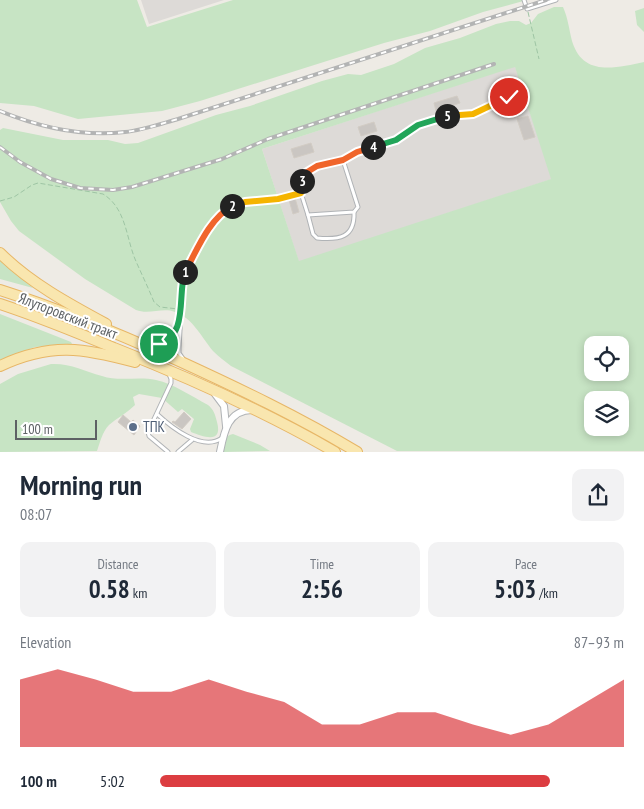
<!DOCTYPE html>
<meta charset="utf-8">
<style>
:root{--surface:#fff;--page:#f2f2f3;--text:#1f2937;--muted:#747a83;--accent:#dc3d41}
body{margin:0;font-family:"PT Sans Narrow",sans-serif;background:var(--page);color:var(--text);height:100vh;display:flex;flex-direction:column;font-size:19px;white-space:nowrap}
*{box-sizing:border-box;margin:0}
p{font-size:16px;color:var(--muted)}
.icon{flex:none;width:28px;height:28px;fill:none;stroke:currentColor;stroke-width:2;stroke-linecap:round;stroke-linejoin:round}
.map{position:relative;height:452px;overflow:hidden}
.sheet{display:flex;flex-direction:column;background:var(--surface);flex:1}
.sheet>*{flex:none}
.buttons{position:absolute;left:584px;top:336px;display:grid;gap:10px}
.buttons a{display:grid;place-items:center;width:45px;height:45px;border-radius:10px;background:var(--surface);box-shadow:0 2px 8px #0003;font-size:25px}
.scale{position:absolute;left:15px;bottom:12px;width:82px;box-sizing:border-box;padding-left:5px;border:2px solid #5d6164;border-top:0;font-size:14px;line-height:18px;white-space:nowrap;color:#5d6164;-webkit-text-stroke:4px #fff;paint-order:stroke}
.pin{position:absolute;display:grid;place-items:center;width:42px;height:42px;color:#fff;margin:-21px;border:2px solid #fff;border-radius:50%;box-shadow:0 1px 5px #0007}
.km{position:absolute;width:25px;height:25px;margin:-12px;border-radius:50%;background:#222;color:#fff;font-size:14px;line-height:25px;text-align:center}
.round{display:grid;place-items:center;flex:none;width:52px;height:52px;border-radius:10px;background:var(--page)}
.overview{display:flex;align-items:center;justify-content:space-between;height:85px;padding:0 20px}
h1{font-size:28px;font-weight:700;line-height:38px}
.figures{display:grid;grid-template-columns:repeat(3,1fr);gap:8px;height:85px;padding:5px 20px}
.figures div{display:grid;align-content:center;border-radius:10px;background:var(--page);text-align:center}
.figures b{font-size:25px;font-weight:700}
.figures small{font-size:14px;font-weight:400}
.figures p{font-size:14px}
.chart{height:140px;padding:10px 20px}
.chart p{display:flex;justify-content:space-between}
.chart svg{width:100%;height:90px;margin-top:5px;fill:var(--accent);opacity:.7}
ul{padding:0 20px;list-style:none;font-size:16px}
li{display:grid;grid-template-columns:80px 60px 1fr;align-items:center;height:38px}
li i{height:12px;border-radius:6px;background:var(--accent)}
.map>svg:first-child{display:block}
</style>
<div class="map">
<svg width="644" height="452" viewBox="0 0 644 452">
<rect width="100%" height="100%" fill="#eeebe5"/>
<!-- industrial -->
<g fill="#dddad7">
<path d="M141 0H224L149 24Z"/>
<path d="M515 66 552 179 299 262 262 149Z"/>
</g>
<!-- green -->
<g fill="#c7e4c4" fill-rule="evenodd">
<path d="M0 0H137L147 27 233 0H527L483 12 430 31 384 43 200 101 162 111 78 119 34 106 0 103Z"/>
<path d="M554 7H563C568 18 569 29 572 41 583 77 615 68 644 62V451H397L231 366C225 361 219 357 213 351 202 338 193 318 175 312 163 307 149 315 136 310L85 279 19 231 11 221 0 202V130L3 128 63 140H108L125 144 138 143 216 115 250 106 322 81 348 74 361 75 394 64 425 48 460 38 496 24 510 21H519L526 25 531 23 538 14ZM515 67 551 179 299 261 262 149ZM592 345H620V372H592ZM592 400H620V428H592Z"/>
<path d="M644 8V32L637 25 635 11Z"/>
<path d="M0 259 33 288 0 279Z"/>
<path d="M0 314 71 342 72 344 35 347 0 360Z"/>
<path d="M51 364C70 363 84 371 102 376 119 382 138 376 156 380 174 384 191 396 208 405 214 410 215 414 217 422 223 444 204 437 191 432L190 429 194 419 182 409 178 412 162 398 139 394 133 397 135 405C127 413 117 418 109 425 102 432 100 443 97 451L0 452V384L18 374Z"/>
<path d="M233 434 260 445 270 451 223 452C224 444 223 436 233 434Z"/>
</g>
<!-- building -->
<g fill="#cac6c2" stroke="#d2ccc4">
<path d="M457 96 460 103 436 111 434 103Z"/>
<path d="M528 116 535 137 524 140 517 119Z"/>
<path d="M374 122 377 131 361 136 358 127Z"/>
<path d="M311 143 314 152 294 158 291 149Z"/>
<path d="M295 198 299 212 293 214 289 200Z"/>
<path d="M184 412 191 419 182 429 172 422 173 421 175 422Z"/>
<path d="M123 415 131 422 133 420 140 426 134 435 118 422Z"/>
</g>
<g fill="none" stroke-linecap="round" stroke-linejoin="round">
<defs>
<g id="service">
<path d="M524 0 527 9 556 0"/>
<path d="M343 160 358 207 354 212 308 215 301 193 302 181 304 174 309 171 317 166 343 160 357 152 396 140 418 125 447 116 473 114 509 97"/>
<path d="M308 215 313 234 317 238C339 240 355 238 354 212"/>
<path d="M150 343C168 347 174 333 180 318"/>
<path d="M184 360 179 353V348L183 278 202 240 222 213 231 207 245 202 278 199 301 193"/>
<path d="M157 414C171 427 202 452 222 438"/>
<path d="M168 452 149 436 148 432 171 383V379L169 374"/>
<path d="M178 452 192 440"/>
</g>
<g id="minor">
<path d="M215 394 224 406 226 426"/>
<path d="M220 452C224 432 228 410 252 410"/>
</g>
<g id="primary">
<path d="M0 253C30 283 69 304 106 324"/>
<path d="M0 290C60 309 119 334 177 360 238 388 299 417 357 452"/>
<path d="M0 304C39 317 76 332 114 348 190 378 264 411 335 452"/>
<path d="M0 366C51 342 83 348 135 362"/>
</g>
</defs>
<!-- service casing -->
<use href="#service" stroke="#b0b3b6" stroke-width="5"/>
<!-- minor casing -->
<use href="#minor" stroke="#b0b3b6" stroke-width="8"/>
<!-- primary casing -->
<use href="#primary" stroke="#e7b666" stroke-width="12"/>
<!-- path -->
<g stroke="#9ec5a4" stroke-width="1" stroke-dasharray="5 2.5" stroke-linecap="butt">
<path d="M528 12 539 59"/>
<path d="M0 201 14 197 32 185 38 183 103 194C126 208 126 237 135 259 141 273 148 287 154 302L160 307 178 309"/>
</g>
<!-- service -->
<use href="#service" stroke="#fff" stroke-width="3"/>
<!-- minor -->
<use href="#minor" stroke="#fff" stroke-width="6"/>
<!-- primary -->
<use href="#primary" stroke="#f9e6af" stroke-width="10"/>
<defs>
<g id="rail">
<path d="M0 111C39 127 83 137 125 132 143 130 160 124 178 119L546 0"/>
<path d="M0 147 20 162 51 179 80 188 113 190 132 187 222 159 268 139 494 64"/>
</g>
</defs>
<!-- rail casing -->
<use href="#rail" stroke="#b3b4b4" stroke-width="4"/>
<!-- rail -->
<use href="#rail" stroke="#fff" stroke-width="2" stroke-dasharray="5.5" stroke-linecap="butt"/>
</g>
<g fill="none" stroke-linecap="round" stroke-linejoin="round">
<defs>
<path id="split-1" d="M159 344C189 335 177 294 185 272"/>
<path id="split-2" d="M185 272C197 250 209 219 232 206"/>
<path id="split-3" d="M232 206 245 202 278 199 301 193 302 181"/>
<path id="split-4" d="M302 181 304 174 317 166 343 160 357 152 373 147"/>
<path id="split-5" d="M373 147 396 140 418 125 447 116"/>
<path id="split-6" d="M447 116 473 114 509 97"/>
</defs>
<!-- split-1 casing -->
<use href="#split-1" stroke="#fff" stroke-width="10"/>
<!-- split-2 casing -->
<use href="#split-2" stroke="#fff" stroke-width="10"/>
<!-- split-3 casing -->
<use href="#split-3" stroke="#fff" stroke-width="10"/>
<!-- split-4 casing -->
<use href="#split-4" stroke="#fff" stroke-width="10"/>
<!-- split-5 casing -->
<use href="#split-5" stroke="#fff" stroke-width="10"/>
<!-- split-6 casing -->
<use href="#split-6" stroke="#fff" stroke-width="10"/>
<!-- split-1 -->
<use href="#split-1" stroke="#22a559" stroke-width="6"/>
<!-- split-2 -->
<use href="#split-2" stroke="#f0652b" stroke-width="6"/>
<!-- split-3 -->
<use href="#split-3" stroke="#f5b400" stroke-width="6"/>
<!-- split-4 -->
<use href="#split-4" stroke="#f0652b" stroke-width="6"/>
<!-- split-5 -->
<use href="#split-5" stroke="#22a559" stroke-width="6"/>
<!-- split-6 -->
<use href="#split-6" stroke="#f5b400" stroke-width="6"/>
</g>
<!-- markers -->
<circle fill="#5c6f8a" stroke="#fff" stroke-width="2" cx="133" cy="427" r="5"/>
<g text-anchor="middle" stroke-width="4" stroke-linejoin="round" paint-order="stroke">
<!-- street labels -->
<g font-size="15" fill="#5d6164" stroke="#fff">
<text transform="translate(68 316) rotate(21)" y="5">Ялуторовский тракт</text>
</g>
<!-- service labels -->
<g font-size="15" fill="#4e5e75" stroke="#fff" text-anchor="start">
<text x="143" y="432">ТПК</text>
</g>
</g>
</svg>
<div class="buttons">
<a><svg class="icon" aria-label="locate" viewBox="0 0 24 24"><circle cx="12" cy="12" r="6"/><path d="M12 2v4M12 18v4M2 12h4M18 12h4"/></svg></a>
<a><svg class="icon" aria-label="layers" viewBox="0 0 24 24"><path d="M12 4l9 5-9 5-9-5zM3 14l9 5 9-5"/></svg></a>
</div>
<div class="scale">100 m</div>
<div class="pin" style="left:159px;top:344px;background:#1e9e55"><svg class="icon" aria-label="arrive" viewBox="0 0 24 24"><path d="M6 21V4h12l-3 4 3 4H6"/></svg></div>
<div class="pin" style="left:509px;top:97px;background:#d93025"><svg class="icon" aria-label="check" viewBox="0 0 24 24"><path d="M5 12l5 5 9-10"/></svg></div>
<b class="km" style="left:185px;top:272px">1</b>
<b class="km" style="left:232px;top:206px">2</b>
<b class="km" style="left:302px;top:181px">3</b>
<b class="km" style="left:373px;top:147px">4</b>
<b class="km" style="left:447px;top:116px">5</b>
</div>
<section class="sheet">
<div class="overview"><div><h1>Morning run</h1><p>08:07</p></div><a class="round"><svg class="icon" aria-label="share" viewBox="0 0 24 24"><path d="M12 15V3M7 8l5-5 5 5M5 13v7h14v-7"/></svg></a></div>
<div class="figures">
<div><p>Distance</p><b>0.58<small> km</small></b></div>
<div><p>Time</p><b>2:56</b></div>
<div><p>Pace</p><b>5:03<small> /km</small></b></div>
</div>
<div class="chart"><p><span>Elevation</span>87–93 m</p>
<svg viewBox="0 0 160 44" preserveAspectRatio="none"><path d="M0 44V11L10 6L20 11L30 17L40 17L50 11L60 17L70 22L80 33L90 33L100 27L110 27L120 33L130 38L140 33L150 22L160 11V44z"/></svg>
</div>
<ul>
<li><b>100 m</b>5:02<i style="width:84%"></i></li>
</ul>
</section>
